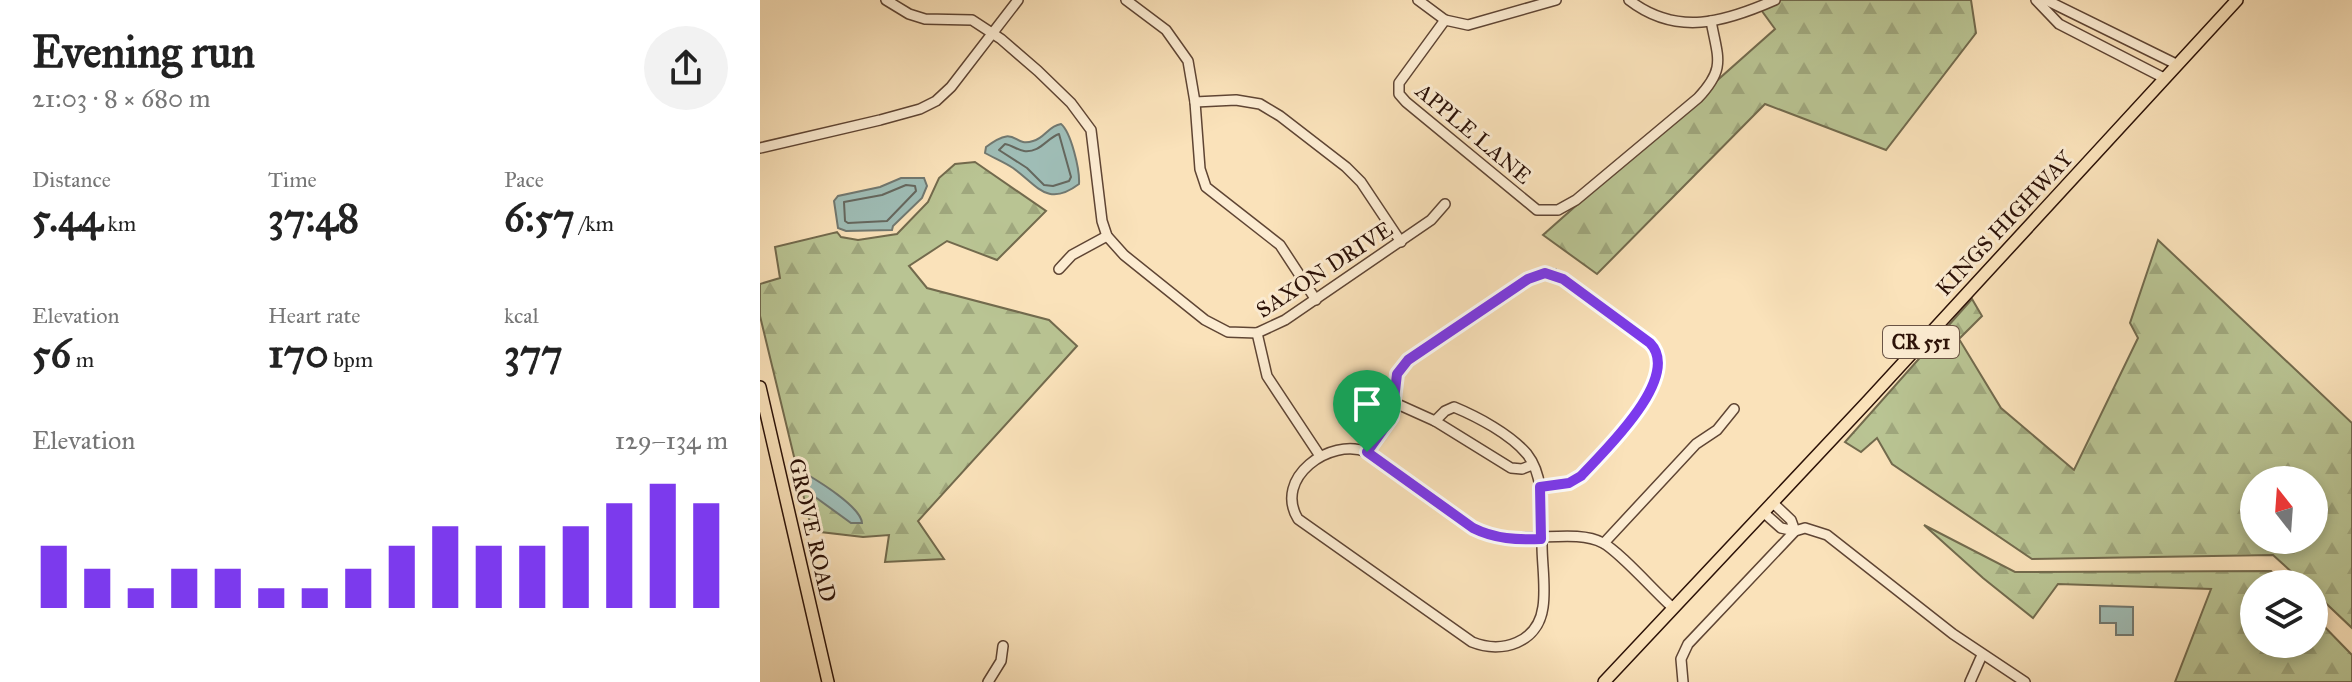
<!DOCTYPE html>
<meta charset="utf-8">
<style>
:root{--surface:#fff;--page:#f2f2f2;--text:#222;--muted:#767676;--accent:#7c3aed}
body{margin:0;font-family:"IM FELL Great Primer",serif;background:var(--page);color:var(--text);height:100vh;display:flex;flex-direction:column;font-size:30px;white-space:nowrap}
*{box-sizing:border-box;margin:0}
p{font-size:26px;color:var(--muted)}
.icon{flex:none;width:44px;height:44px;fill:none;stroke:currentColor;stroke-width:2;stroke-linecap:round;stroke-linejoin:round}
.map{position:relative;flex:1;overflow:hidden}
.sheet{display:flex;flex-direction:column;background:var(--surface);width:760px}
.sheet>*{flex:none}
.needle{width:52px;rotate:343deg}
.controls{position:absolute;left:1480px;top:466px;display:grid;gap:16px}
.controls a{display:grid;place-items:center;width:88px;height:88px;border-radius:50%;background:var(--surface);box-shadow:0 4px 12px #0003;font-size:40px}
.pin{position:absolute;display:grid;place-items:center;width:68px;height:68px;color:#fff;margin:-82px -34px;border-radius:50% 50% 50% 0;rotate:-45deg;box-shadow:0 0 8px #0007}
.pin .icon{rotate:45deg}
.round{display:grid;place-items:center;flex:none;width:84px;height:84px;border-radius:42px;background:var(--page)}
.headline{display:flex;align-items:center;justify-content:space-between;height:136px;padding:0 32px}
h1{font-size:44px;font-weight:700;line-height:60px}
.figures{display:grid;grid-template-columns:repeat(3,1fr);gap:12px;height:136px;padding:8px 32px}
.figures div{display:grid;align-content:center}
.figures b{font-size:40px;font-weight:700}
.figures small{font-size:22px;font-weight:400}
.figures p{font-size:22px}
.chart{height:224px;padding:16px 32px}
.chart p{display:flex;justify-content:space-between}
.chart svg{width:100%;height:144px;margin-top:8px;stroke:var(--accent);stroke-width:6}
main{display:flex;flex:1;min-height:0}
.map>svg:first-child{display:block}
</style>
<main>
<section class="sheet">
<div class="headline"><div><h1>Evening run</h1><p>21:03 · 8 × 680 m</p></div><a class="round"><svg class="icon" aria-label="share" viewBox="0 0 24 24"><path d="M12 15V3M7 8l5-5 5 5M5 13v7h14v-7"/></svg></a></div>
<div class="figures">
<div><p>Distance</p><b>5.44<small> km</small></b></div>
<div><p>Time</p><b>37:48</b></div>
<div><p>Pace</p><b>6:57<small> /km</small></b></div>
</div>
<div class="figures">
<div><p>Elevation</p><b>56<small> m</small></b></div>
<div><p>Heart rate</p><b>170<small> bpm</small></b></div>
<div><p>kcal</p><b>377</b></div>
</div>
<div class="chart"><p><span>Elevation</span>129–134 m</p>
<svg viewBox="0 0 160 44" preserveAspectRatio="none"><path d="M5 44V25M15 44V32M25 44V38M35 44V32M45 44V32M55 44V38M65 44V38M75 44V32M85 44V25M95 44V19M105 44V25M115 44V25M125 44V19M135 44V12M145 44V6M155 44V12"/></svg>
</div>
</section>
<div class="map">
<svg width="1592" height="682" viewBox="0 0 1592 682">
<defs>
<pattern id="forest-firs" width="22" height="20" patternUnits="userSpaceOnUse" patternTransform="scale(2)"><rect width="22" height="20" fill="#b9c493"/><path d="M5 1l3.5 6h-7zM16 11l3.5 6h-7z" fill="#9fa77d"/></pattern>
</defs>
<rect width="100%" height="100%" fill="#fae2ba"/>
<filter id="stains"><feTurbulence type="fractalNoise" baseFrequency=".0025" numOctaves="4"/><feColorMatrix values="0 0 0 0 .2 0 0 0 0 .09 0 0 0 0 .02 0 0 0 .5 -.17"/></filter>
<radialGradient id="worn" r=".72"><stop offset=".6" stop-color="#630" stop-opacity="0"/><stop offset="1" stop-color="#630" stop-opacity=".3"/></radialGradient>
<!-- forest -->
<g fill="url(#forest-firs)" stroke="#726a4d" stroke-width="2" fill-rule="evenodd">
<path d="M1010 0H1211L1216 33 1126 150 1005 104 837 274 783 235 1015 29 999 7Z"/>
<path d="M215 162 286 211 237 260 187 241 149 266 167 288 289 320 317 346 158 521 184 559 125 562 129 535 103 537 52 531 0 316V284L20 278 15 247 77 232 81 237 98 240 137 234 168 202 179 178 195 164Z"/>
<path d="M1398 240 1592 423V628L1554 592V584H1545L1513 555 1272 559 1132 464 1117 438 1101 452 1085 442 1212 299 1222 316 1199 339 1241 408 1314 470 1378 338 1370 323ZM1554 480V540H1494V480Z"/>
<path d="M1164 525 1255 572 1511 571 1523 584H1494V644H1554V616L1592 655V682H1415L1451 589 1298 584 1273 618 1223 578Z"/>
</g>
<!-- water -->
<g fill="#9fbdb6" stroke="#717870" stroke-width="2">
<path d="M301 124C311 132 320 170 319 184 287 208 277 185 253 168 244 162 234 158 225 153L226 147C258 123 252 148 273 141 285 138 288 126 301 124Z"/>
<path d="M141 178H164L167 186 162 198 133 226 132 230 86 231 78 228 74 201 78 196 120 187Z"/>
<path d="M48 475C63 484 101 508 102 523H91L40 486V478Z"/>
<path d="M1340 606 1373 607V635H1356V623H1340Z"/>
</g>
<g fill="none" stroke-linecap="round" stroke-linejoin="round">
<!-- shore -->
<g stroke="#65675e" stroke-width="2">
<path d="M299 134 311 177 309 181 293 186 284 185 267 168 239 150 245 144C252 145 257 150 264 151 280 153 287 138 299 134Z"/>
<path d="M146 185 155 186 156 191 127 221 88 223 85 221 84 202 122 195Z"/>
</g>
<defs>
<g id="minor">
<path d="M126 0 149 14 165 19 212 20 241 39 278 71 311 103 331 130 342 221 347 236 364 255 445 320 468 332 497 333 525 320 671 220 685 204"/>
<path d="M366 0 406 30 428 61 435 102 440 169 446 187 520 245 556 300"/>
<path d="M658 0 685 20"/>
<path d="M796 0 708 25 685 20 639 83V94L646 102 777 210H798L816 200 938 98C966 68 958 59 951 21"/>
<path d="M869 0C917 37 965 22 1015 0"/>
<path d="M1276 0 1299 24 1404 78"/>
<path d="M1286 0 1416 64"/>
<path d="M435 102 476 100 500 104 520 116 586 167 601 182 641 242"/>
<path d="M0 148 120 120 160 109 176 101 191 87 258 0"/>
<path d="M299 269 312 255 347 236"/>
<path d="M497 333 507 376 560 456"/>
<path d="M635 403 675 421 751 468 762 469 772 465"/>
<path d="M675 421 685 411 694 407C718 417 750 434 767 454 786 478 781 516 782 545 782 564 786 587 783 607 778 643 742 654 712 642L538 519C513 478 570 437 607 452L713 528C757 549 811 526 843 543 860 552 895 592 912 607"/>
<path d="M607 452 632 417 637 374 648 360 768 279 785 273 794 274 890 343C922 378 843 452 821 476L809 483 780 487"/>
<path d="M1003 512 1021 528 1035 531 1031 520 1012 502"/>
<path d="M844 543 936 444 957 430 974 409"/>
<path d="M228 682 241 661 243 646"/>
<path d="M923 682 921 659 928 644 1035 531 1045 528 1067 535 1193 634 1265 682"/>
<path d="M1210 682 1222 655"/>
</g>
<g id="major">
<path d="M0 387 68 682"/>
<path d="M844 682 1107 402 1477 0"/>
</g>
</defs>
<!-- minor casing -->
<use href="#minor" stroke="#5f4534" stroke-width="12"/>
<!-- major casing -->
<use href="#major" stroke="#2b1107" stroke-width="14"/>
<!-- minor -->
<use href="#minor" stroke="#fcecd2" stroke-width="9"/>
<!-- major -->
<use href="#major" stroke="#fae2ba" stroke-width="11"/>
</g>
<g fill="none" stroke-linecap="round" stroke-linejoin="round">
<defs>
<path id="route" d="M785 273 803 279 890 343C923 377 843 452 821 476L809 483 780 487 781 539C757 540 735 539 713 528L607 452 632 417 637 374 648 360 768 279Z"/>
</defs>
<!-- route casing -->
<use href="#route" stroke="#fff" stroke-width="16"/>
<!-- route -->
<use href="#route" stroke="#7c3aed" stroke-width="10"/>
</g>
<g text-anchor="middle" stroke-width="6" stroke-linejoin="round" paint-order="stroke">
<!-- shield labels -->
<rect fill="#fcecd2" stroke="#6a5344" stroke-width="2" x="1123" y="326" width="76" height="32" rx="6"/>
<g font-size="20" font-weight="bold" fill="#2b1107">
<text x="1161" y="349">CR 551</text>
</g>
<!-- street labels -->
<g font-size="22" fill="#2b1107" stroke="#fcecd2">
<text transform="translate(714 133) rotate(40)" y="8">APPLE LANE</text>
<text transform="translate(1244 223) rotate(-47)" y="8">KINGS HIGHWAY</text>
<text transform="translate(564 269) rotate(-33)" y="8">SAXON DRIVE</text>
<text transform="translate(53 530) rotate(77)" y="8">GROVE ROAD</text>
</g>
</g>
<rect width="100%" height="100%" filter="url(#stains)"/>
<rect width="100%" height="100%" fill="url(#worn)"/>
</svg>
<div class="controls">
<a><svg class="needle" viewBox="-14 -14 28 28"><path d="M0-13l5 13h-10z" fill="#e53935"/><path d="M0 13l5-13h-10z" fill="#767676"/></svg></a>
<a><svg class="icon" aria-label="layers" viewBox="0 0 24 24"><path d="M12 4l9 5-9 5-9-5zM3 14l9 5 9-5"/></svg></a>
</div>
<div class="pin" style="left:607px;top:452px;background:#1e9e55"><svg class="icon" aria-label="arrive" viewBox="0 0 24 24"><path d="M6 21V4h12l-3 4 3 4H6"/></svg></div>
</div>
</main>
